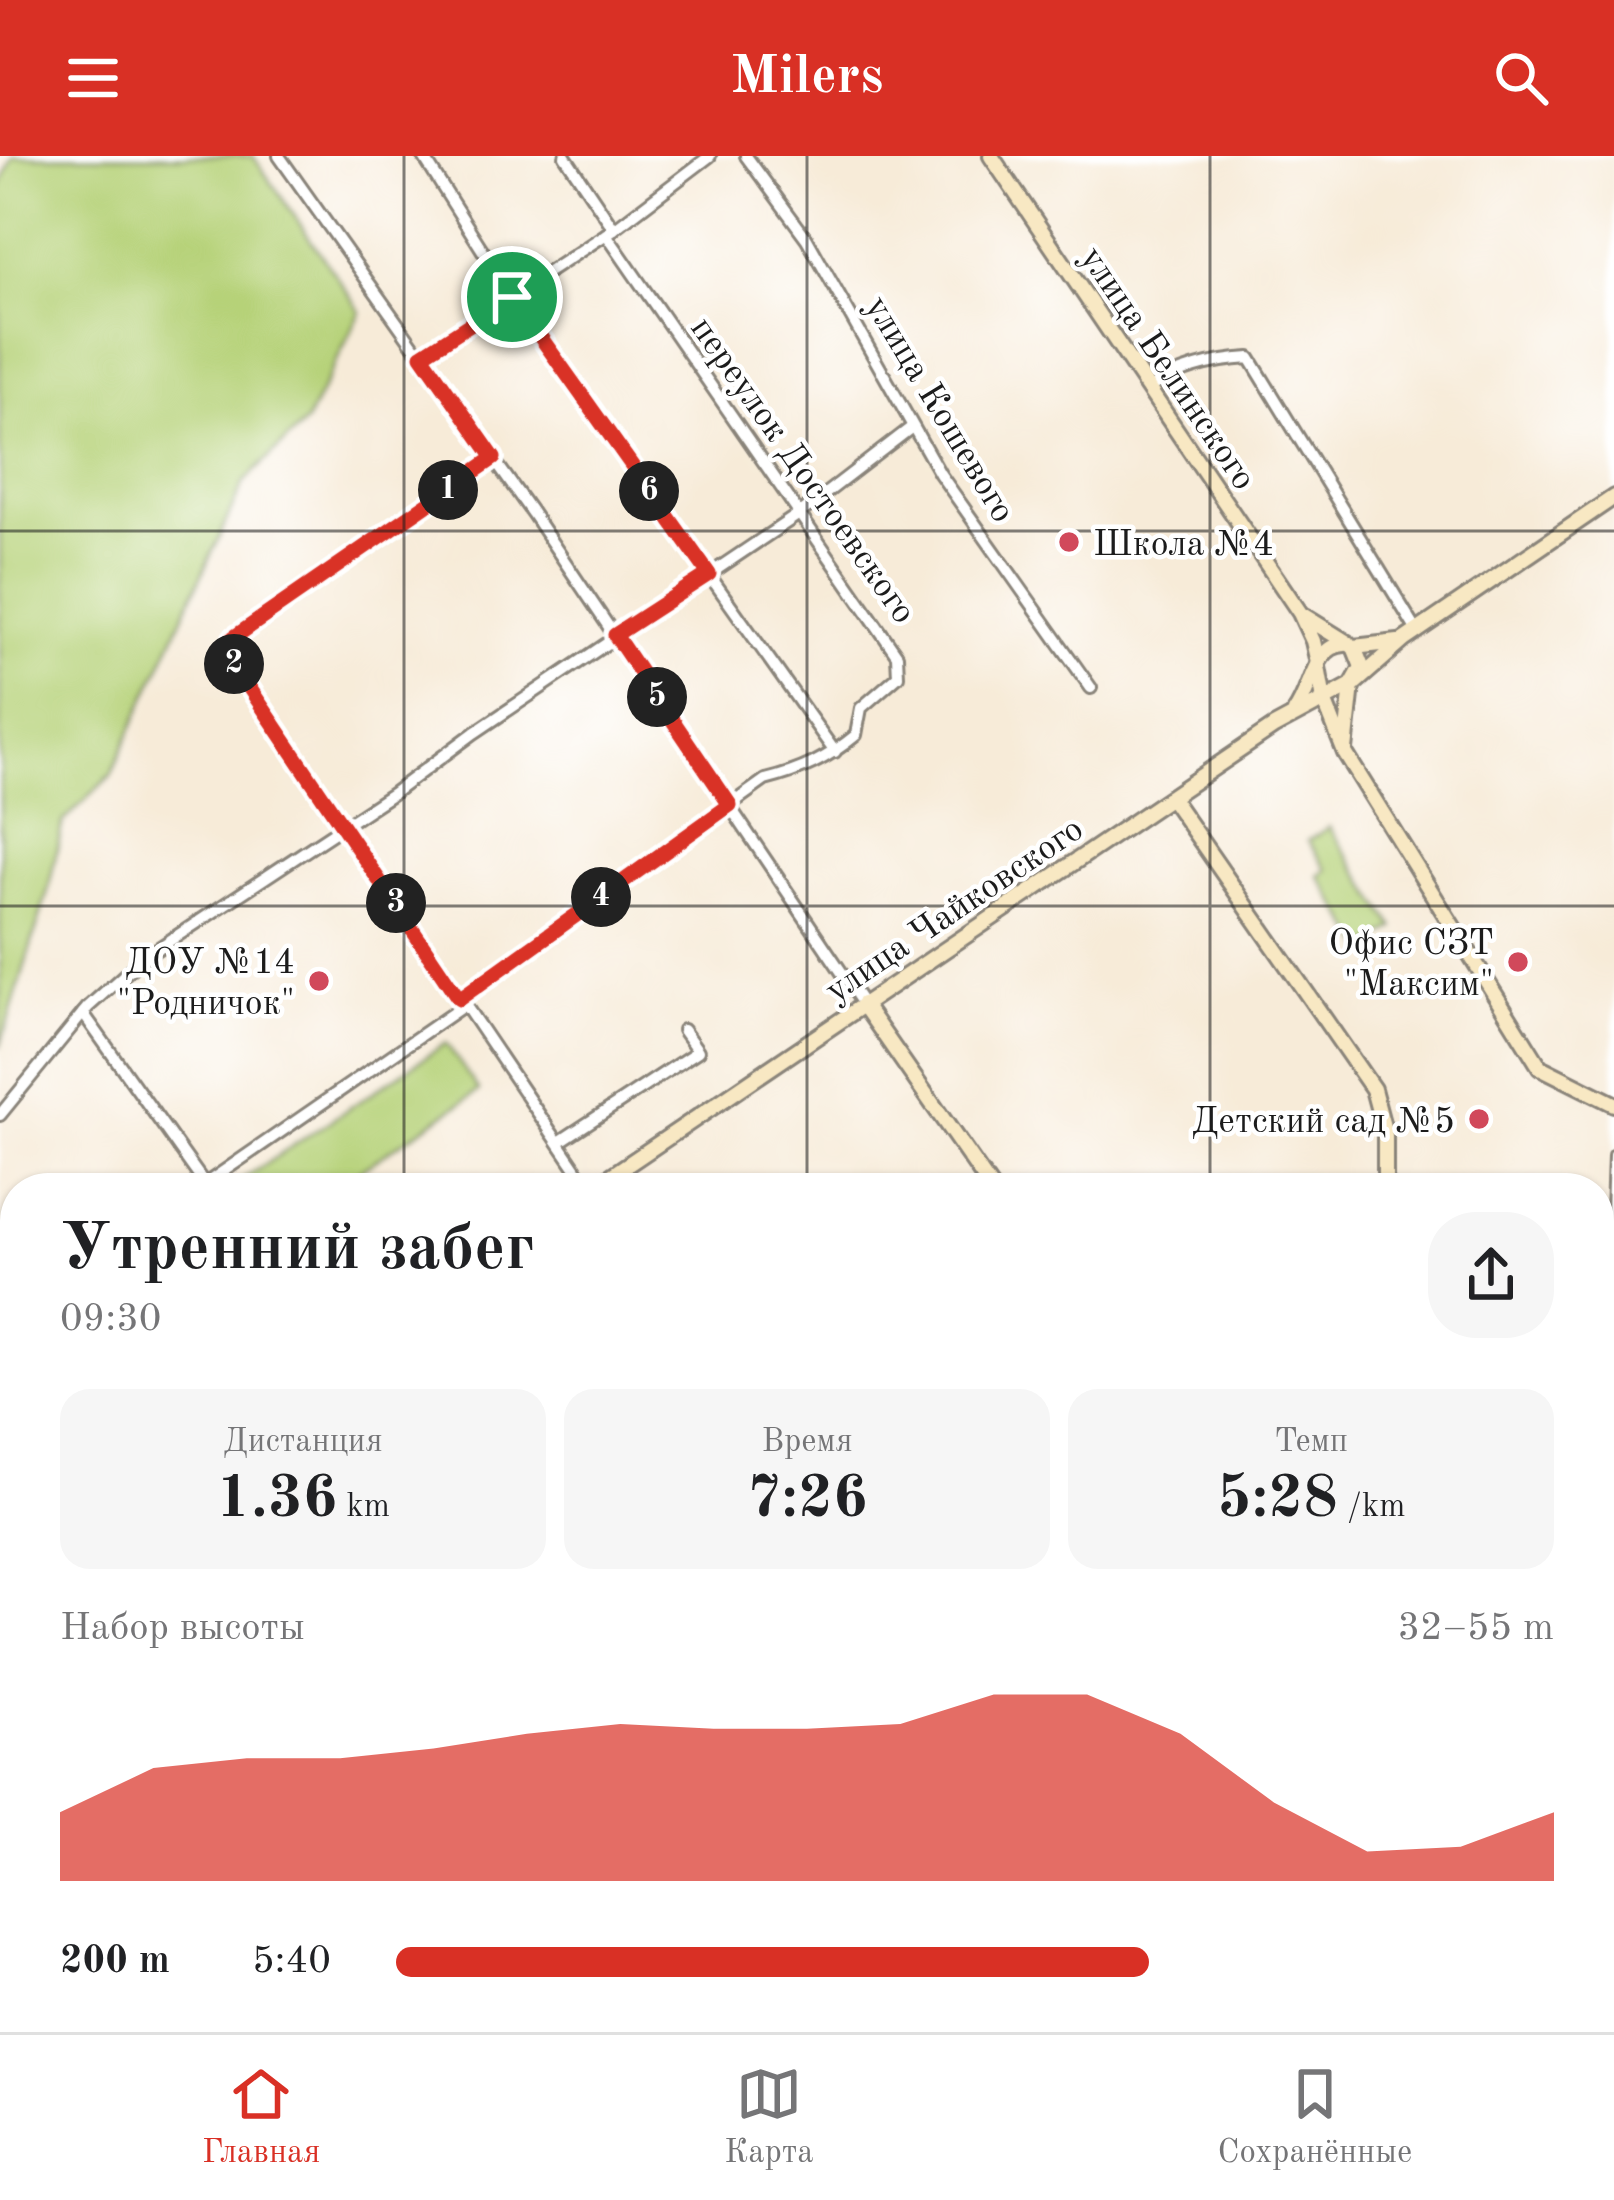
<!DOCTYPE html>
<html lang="ru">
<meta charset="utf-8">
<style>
:root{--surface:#fff;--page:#f6f6f6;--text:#202124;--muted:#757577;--line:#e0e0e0;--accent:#d93025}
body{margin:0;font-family:"Old Standard TT",serif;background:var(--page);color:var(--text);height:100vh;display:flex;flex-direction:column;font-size:45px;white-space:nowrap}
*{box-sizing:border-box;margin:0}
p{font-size:39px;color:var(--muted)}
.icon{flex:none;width:66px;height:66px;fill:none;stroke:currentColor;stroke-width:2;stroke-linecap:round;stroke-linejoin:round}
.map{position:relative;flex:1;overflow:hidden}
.sheet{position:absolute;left:0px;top:1017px;width:1614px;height:861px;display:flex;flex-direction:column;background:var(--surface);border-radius:48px 48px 0 0;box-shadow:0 3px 9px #0004}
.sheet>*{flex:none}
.pin{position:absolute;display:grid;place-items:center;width:102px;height:102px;color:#fff;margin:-51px;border:6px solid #fff;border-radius:50%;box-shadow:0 3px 12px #0007}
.km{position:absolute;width:60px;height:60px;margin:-30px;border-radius:50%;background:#222;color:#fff;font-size:33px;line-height:60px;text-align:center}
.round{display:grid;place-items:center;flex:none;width:126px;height:126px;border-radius:48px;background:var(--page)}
.head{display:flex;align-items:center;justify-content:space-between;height:204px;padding:0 60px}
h1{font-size:66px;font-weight:700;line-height:90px}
.stats{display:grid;grid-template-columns:repeat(3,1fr);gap:18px;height:204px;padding:12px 60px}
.stats div{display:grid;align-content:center;border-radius:30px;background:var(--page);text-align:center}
.stats b{font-size:60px;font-weight:700}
.stats small{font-size:33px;font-weight:400}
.stats p{font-size:33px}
.chart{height:336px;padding:24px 60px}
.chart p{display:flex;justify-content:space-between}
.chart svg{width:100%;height:216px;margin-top:12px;fill:var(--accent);opacity:.7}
ul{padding:0 60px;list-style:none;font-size:39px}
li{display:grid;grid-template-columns:192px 144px 1fr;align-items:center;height:90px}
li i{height:30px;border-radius:15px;background:var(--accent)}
header{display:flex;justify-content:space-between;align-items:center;height:156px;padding:0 60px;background:var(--accent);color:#fff;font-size:54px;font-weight:700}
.dock{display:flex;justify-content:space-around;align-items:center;height:168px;border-top:3px solid var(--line);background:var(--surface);font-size:33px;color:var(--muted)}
.dock a{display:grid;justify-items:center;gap:6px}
.dock .active{color:var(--accent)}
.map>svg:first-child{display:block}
</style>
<header><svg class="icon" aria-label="menu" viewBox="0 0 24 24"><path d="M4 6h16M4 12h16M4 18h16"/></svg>Milers<svg class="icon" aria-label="search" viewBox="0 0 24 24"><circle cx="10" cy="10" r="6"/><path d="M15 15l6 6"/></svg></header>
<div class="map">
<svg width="1614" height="1876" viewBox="0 0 1614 1876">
<rect width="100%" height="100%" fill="#fff"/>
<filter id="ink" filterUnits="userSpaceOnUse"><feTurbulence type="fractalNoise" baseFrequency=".00833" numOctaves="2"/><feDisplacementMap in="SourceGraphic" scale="24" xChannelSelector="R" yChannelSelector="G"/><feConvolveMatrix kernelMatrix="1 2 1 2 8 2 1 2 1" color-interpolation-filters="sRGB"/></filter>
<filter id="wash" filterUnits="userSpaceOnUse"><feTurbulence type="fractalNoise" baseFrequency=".004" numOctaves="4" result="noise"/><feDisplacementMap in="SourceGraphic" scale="48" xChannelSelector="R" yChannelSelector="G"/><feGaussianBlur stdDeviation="2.7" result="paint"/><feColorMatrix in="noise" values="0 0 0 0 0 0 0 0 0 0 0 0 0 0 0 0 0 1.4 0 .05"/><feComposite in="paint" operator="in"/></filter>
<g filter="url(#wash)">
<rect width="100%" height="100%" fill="#f7ebd8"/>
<!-- green -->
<g fill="#b6d278" stroke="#69774a" stroke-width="3">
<path d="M13 0H253L361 156 306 266 244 326 111 619 63 666 48 735 0 891V32Z"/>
<path d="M1329 671 1395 772 1365 792 1319 720 1327 714 1308 685Z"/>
<path d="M446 887 479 935 333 1032H235L234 1029Z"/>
</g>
</g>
<g filter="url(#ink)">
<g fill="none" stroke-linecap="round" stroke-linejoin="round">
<defs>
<g id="street">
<path d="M279 0 532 357 863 848"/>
<path d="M423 0 512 141 835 596"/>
<path d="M565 0 614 73"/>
<path d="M746 0 807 83 940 318 1091 532"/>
<path d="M422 199 614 73 710 0"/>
<path d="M1149 232C1179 213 1215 204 1250 202L1417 475"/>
<path d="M494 302 233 481 231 503 589 1032"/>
<path d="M459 843 765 624C801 615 827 603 856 579L861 552 898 520 897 499 606 78"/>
<path d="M83 857 206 1030"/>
<path d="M0 959 88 851 142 803 392 638 474 577 799 358 912 271"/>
<path d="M559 986 698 895 683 874"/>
<path d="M205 1028 463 850"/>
<path d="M0 1108 15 1127"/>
<path d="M1384 1876V1863"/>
<path d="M1610 1876 1605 1248 1614 999"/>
</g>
<g id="secondary">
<path d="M991 0 1300 457 1313 485 1318 507"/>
<path d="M1304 460 1354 491 1398 486"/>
<path d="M1318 511 1324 544 1345 597 1540 911 1614 948"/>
<path d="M1355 527 1404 484 1614 341"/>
<path d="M1295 556C1312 534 1313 489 1345 488"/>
<path d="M1345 594 1352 529 1362 511 1354 491"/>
<path d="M1171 642 1373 933 1385 978V1032"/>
<path d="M863 848 991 1032"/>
<path d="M593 1032 1274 571 1352 529"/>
<path d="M0 1424 15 1416"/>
<path d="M1599 1638H1614"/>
<path d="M290 1876V1863"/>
<path d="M731 1876V1863"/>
<path d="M1054 1876V1863"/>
</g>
</defs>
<!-- street casing -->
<use href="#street" stroke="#8a847a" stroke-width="16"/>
<!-- secondary casing -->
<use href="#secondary" stroke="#8a847a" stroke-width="20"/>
<!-- street -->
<use href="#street" stroke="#fff" stroke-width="10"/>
<!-- secondary -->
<use href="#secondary" stroke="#f8e8c3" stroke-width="14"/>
</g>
</g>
<g fill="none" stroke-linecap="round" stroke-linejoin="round" filter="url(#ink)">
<defs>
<path id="route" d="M512 141 709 418 615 479 730 649 459 843 230 503 233 482 494 302 422 199Z"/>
</defs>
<!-- route casing -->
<use href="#route" stroke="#fff" stroke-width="24"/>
<!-- route -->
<use href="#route" stroke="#d93025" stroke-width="15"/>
</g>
<!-- grid -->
<path fill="none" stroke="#1c1c1c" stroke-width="3" stroke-opacity="0.55" d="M404 0V1032M807 0V1032M1210 0V1032M0 375H1614M0 750H1614M0 1126H15M1599 1126H1614M0 1501H15M1599 1501H1614M404 1863V1876M807 1863V1876M1210 1863V1876"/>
<!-- markers -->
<g fill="#d1495b" stroke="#fff" stroke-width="4.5">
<circle cx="1069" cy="386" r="12"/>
<circle cx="1518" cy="806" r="12"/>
<circle cx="319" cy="825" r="12"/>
<circle cx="1479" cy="963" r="12"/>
</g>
<g text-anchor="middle" stroke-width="9" stroke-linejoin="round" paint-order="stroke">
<!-- street labels -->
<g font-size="36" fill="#1c1c1c" stroke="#fff">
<text transform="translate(1170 211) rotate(56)" y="13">улица Белинского</text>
<text transform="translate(942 252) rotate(59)" y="13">улица Кошевого</text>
<text transform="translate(805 313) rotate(55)" y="13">переулок Достоевского</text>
<text transform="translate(953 752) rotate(-34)" y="13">улица Чайковского</text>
</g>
<!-- poi labels -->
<g font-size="36" fill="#1c1c1c" stroke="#fff" text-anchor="end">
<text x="1093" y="399" text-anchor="start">Школа №4</text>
<text x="1494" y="798">Офис СЗТ<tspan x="1494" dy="41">"Максим"</tspan></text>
<text x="295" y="817">ДОУ №14<tspan x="295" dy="41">"Родничок"</tspan></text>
<text x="1455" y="976">Детский сад №5</text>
</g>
</g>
</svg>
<div class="pin" style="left:512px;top:141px;background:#1e9e55"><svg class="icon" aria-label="arrive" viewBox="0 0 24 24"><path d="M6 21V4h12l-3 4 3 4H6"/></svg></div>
<b class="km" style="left:448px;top:334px">1</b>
<b class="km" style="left:234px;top:508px">2</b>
<b class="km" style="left:396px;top:747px">3</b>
<b class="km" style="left:601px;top:741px">4</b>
<b class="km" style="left:657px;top:541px">5</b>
<b class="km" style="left:649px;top:335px">6</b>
<section class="sheet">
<div class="head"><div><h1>Утренний забег</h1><p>09:30</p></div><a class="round"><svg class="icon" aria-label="share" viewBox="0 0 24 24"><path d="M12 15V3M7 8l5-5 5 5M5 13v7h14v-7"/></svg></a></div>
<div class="stats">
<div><p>Дистанция</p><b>1.36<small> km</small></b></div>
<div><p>Время</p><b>7:26</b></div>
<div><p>Темп</p><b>5:28<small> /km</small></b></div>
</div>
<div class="chart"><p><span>Набор высоты</span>32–55 m</p>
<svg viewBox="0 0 160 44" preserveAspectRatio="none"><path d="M0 44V30L10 21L20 19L30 19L40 17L50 14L60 12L70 13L80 13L90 12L100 6L110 6L120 14L130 28L140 38L150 37L160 30V44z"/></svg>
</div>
<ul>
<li><b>200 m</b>5:40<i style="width:65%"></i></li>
</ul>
</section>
</div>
<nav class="dock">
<a class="active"><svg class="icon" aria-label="home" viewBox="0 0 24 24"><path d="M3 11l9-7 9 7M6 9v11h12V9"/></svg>Главная</a>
<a><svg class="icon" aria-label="map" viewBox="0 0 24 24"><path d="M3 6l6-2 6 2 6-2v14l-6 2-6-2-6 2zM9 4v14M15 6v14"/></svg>Карта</a>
<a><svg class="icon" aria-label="saved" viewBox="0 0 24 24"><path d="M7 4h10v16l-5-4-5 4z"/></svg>Сохранённые</a>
</nav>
